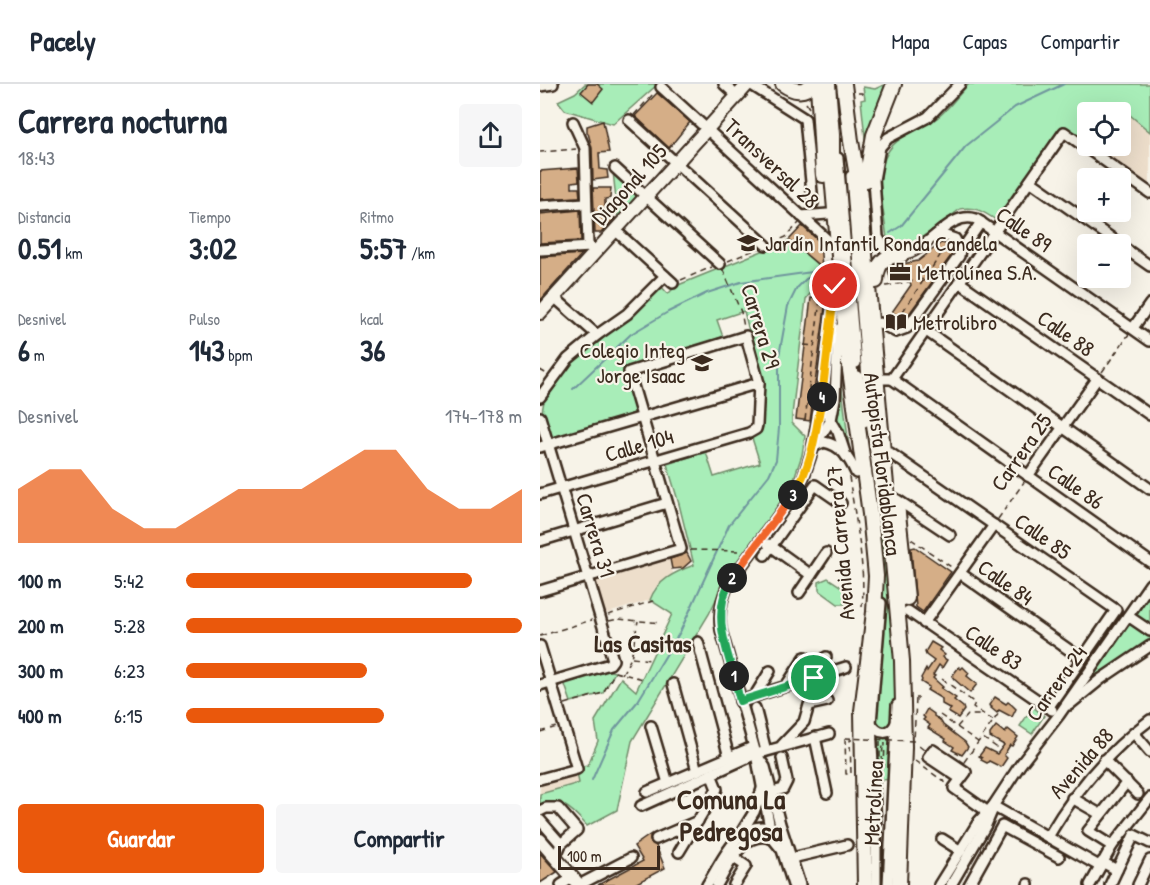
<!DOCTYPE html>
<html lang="es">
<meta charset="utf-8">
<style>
:root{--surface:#fff;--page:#f6f6f7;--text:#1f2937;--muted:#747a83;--line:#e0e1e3;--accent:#ea580c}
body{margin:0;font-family:"Patrick Hand",sans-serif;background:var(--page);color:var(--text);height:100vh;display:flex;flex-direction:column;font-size:22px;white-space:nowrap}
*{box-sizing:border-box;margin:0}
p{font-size:20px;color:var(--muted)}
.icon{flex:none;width:33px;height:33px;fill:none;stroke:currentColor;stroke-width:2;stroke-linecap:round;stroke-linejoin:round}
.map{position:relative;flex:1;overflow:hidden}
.drawer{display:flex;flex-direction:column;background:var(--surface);width:540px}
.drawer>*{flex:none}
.tools{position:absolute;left:537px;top:18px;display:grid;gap:12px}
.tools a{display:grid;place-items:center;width:54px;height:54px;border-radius:6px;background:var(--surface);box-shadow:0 6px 24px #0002;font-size:30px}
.scale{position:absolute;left:18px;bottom:15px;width:102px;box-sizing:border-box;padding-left:6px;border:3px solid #3b2a1e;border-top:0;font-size:16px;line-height:21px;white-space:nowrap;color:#3b2a1e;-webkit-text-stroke:4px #f7f3e8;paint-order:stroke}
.pin{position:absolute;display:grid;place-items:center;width:51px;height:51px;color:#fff;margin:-26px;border:3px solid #fff;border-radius:50%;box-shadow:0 2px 6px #0007}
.km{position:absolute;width:30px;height:30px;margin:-15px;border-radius:50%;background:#222;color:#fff;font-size:16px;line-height:30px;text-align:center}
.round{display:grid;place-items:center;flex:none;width:63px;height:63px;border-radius:6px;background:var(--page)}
.summary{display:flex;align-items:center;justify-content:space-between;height:102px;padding:0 18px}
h1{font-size:33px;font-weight:800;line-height:45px}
.figures{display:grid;grid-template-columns:repeat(3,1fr);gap:9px;height:102px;padding:6px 18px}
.figures div{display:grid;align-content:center}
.figures b{font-size:30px;font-weight:800}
.figures small{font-size:16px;font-weight:400}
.figures p{font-size:16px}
.chart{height:168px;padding:12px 18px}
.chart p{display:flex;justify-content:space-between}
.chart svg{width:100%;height:108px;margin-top:6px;fill:var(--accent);opacity:.7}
.cta{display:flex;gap:12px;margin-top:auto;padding:12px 18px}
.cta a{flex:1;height:69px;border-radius:6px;background:var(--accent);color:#fff;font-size:24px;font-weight:800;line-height:69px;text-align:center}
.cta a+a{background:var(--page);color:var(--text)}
ul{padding:0 18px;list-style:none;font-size:20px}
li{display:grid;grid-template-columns:96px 72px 1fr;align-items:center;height:45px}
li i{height:15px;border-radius:8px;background:var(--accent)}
header{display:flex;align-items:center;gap:36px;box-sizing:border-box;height:84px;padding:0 30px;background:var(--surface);border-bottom:2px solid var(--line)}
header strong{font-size:28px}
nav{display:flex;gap:33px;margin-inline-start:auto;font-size:21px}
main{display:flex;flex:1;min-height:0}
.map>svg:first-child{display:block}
</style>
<header>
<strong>Pacely</strong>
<nav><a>Mapa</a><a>Capas</a><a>Compartir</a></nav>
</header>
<main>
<section class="drawer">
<div class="summary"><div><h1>Carrera nocturna</h1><p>18:43</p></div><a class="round"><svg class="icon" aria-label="share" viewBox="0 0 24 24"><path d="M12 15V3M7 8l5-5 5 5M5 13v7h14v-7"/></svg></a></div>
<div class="figures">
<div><p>Distancia</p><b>0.51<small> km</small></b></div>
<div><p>Tiempo</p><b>3:02</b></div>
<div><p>Ritmo</p><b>5:57<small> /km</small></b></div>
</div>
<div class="figures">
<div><p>Desnivel</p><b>6<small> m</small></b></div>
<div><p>Pulso</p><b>143<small> bpm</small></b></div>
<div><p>kcal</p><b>36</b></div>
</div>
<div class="chart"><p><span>Desnivel</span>174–178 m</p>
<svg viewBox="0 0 160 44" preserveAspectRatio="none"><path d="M0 44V22L10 14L20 14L30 30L40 38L50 38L60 30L70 22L80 22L90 22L100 14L110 6L120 6L130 22L140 30L150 30L160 22V44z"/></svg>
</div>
<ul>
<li><b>100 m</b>5:42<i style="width:85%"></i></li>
<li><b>200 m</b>5:28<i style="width:100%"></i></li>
<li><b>300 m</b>6:23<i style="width:54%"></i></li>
<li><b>400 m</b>6:15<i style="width:59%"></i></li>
</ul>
<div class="cta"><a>Guardar</a><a>Compartir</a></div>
</section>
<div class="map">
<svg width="610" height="801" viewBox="0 0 610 801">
<rect width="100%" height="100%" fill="#f7f3e8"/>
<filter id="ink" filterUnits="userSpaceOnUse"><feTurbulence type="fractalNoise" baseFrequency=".0167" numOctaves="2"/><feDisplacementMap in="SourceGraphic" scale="12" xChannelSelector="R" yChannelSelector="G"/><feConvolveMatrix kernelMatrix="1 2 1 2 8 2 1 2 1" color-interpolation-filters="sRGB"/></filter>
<g filter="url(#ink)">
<!-- built -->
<g fill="#eddecb">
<path d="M590 31 610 48V103L550 62H580L581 41Z"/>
<path d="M129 473 133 489 114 505 110 516 65 530 55 496Z"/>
<path d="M37 689 40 700 0 710V699Z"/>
</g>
<!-- green -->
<g fill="#a8edb8" stroke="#728c6b" stroke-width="1.5">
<path d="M45 0H118L73 40 25 26 18 17 35 9Z"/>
<path d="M346 0H350L326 63 321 16 325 15 323 3 335 5Z"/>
<path d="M429 0H610V48L590 31 581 41 580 28H548L547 47 538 53 522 43 456 136C444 128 435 122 420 125 408 134 357 179 347 155 345 135 339 111 341 90 346 51 370 53 397 34 409 25 418 11 429 0Z"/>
<path d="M73 87 100 112 78 136Z"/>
<path d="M249 156 285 187C281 214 276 200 266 215L252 331V339L265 352 262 371 250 406 189 489 169 530 92 657 77 726 47 742C32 726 25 715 0 720V710L39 699 37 689 42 682 48 681 58 657 55 637 81 594 96 607 132 530 110 516C117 496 135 488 154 481L139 420 127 380 166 368 174 393 220 379 212 354 220 341 210 251 204 227 177 236 183 253 83 285 96 329 11 356 2 328 4 317 7 310 31 279 89 233 121 202 128 210 136 202Z"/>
<path d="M294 243 290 332 284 316Z"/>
<path d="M320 282H324L355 558V629L351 640 344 643 338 641 335 638 343 534 342 483Z"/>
<path d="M301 297 310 371 295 336 300 317Z"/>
<path d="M288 494C296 500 310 506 310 517L307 520H298L279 506V498Z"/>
<path d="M610 511V558L544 601Z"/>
<path d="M65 586 75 588 63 609 31 618 24 598Z"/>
<path d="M493 623 504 632 492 650 480 642Z"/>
<path d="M333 648 343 654 353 650 350 696 335 695Z"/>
</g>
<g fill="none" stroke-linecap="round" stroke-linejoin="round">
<!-- stream -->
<g stroke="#6f969d" stroke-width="2">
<path d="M350 149 361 142 426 62 475 23 524 0"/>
<path d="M33 305 91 250 128 228 167 209 201 198 279 187"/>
<path d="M52 696 74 646 98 617 140 548 189 441 229 391 236 376 239 344V272L248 222 257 204 266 195 282 187"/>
</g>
</g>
<!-- building -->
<g fill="#d5ae87" stroke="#3b2a1e" stroke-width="1.5">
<path d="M48 0H57L63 5 53 18 41 8Z"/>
<path d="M117 9 150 38 129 64 95 32Z"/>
<path d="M63 37 69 68 59 69 60 85 67 86 68 94 53 96 52 64 48 49H47V42Z"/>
<path d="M38 84 39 97 32 98V104H39L40 113 0 115V87Z"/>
<path d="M53 104H71L70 114 65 115V127L69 126V134H75L61 149H55Z"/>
<path d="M40 126 41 157 0 159V130Z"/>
<path d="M262 142 280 158 282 184 249 156Z"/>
<path d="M401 159 410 161 413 169 364 237 357 241 351 237 355 230 352 228 371 201 369 194 351 197 348 185 352 182 378 177Z"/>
<path d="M42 170 6 210 0 217V173Z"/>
<path d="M271 214 286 216 270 337 256 335Z"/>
<path d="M375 463 411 488 383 528 376 523 371 464Z"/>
<path d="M147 469 151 477 143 484 132 485 130 475Z"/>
<path d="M391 558 401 564 399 566 405 571 402 573 407 576 402 584 399 581 393 591 395 592 393 594 403 603 401 604 416 614 414 616 423 623 424 626 418 634 408 628 411 625 402 620V615L387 606 389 603 381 598 382 596 381 594 386 585 387 587 394 577 386 571 385 568Z"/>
<path d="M419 583 421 585 423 583 429 589 427 592 437 600 430 609 414 595 412 592Z"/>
<path d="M455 613 466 620 468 618 472 621 476 625 472 633 459 626 457 629 451 624 452 623 449 621Z"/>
<path d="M387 625 394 630V632L400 636 403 641 425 658 428 663 422 671 412 666 414 663 405 657 406 655 388 644 390 641 383 636 385 634 383 632Z"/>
<path d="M456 642 465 649 468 645 478 653 472 662 470 661 464 671 467 674 461 683 449 677 447 679 441 676 442 674 439 672 445 664 457 670 464 661 450 653V650Z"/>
<path d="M111 750 110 757 116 762 125 784 93 801H58L103 777 94 762Z"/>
<path d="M0 769 17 788 0 799Z"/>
</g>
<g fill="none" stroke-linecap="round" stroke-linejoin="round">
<defs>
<g id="minor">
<path d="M184 0 197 12"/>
<path d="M210 0 265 35 273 119"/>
<path d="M420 0 388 33 348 54 340 63 334 96 338 153 344 164C380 190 402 124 436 135L610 257"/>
<path d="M0 2 13 0"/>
<path d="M121 3 291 159"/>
<path d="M89 36 226 161"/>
<path d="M33 38 45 64 48 162"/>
<path d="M298 74 316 279"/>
<path d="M75 84 180 180"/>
<path d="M311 92 329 320 343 434"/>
<path d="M490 97 580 160"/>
<path d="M0 122 45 119"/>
<path d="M261 132 288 130"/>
<path d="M75 146 133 199"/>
<path d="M425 161 441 138"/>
<path d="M580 161 610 182"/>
<path d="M0 166 51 163"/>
<path d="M419 198 610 331"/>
<path d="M14 213 57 251"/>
<path d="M340 239 356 248 367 244 419 172 420 165 415 155 406 152 396 151"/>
<path d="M593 244 610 220"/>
<path d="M385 246 610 405"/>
<path d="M318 292 324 338"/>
<path d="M343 295H352L524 48 610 109"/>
<path d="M352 295 610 478"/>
<path d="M0 313 28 275 57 251 87 230 125 192"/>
<path d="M282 317 285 326 298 348 306 372"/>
<path d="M0 333 73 576 70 580 0 601"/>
<path d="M273 361 281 314 295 202"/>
<path d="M275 362 284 358C301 361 309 374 316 389"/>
<path d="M0 363 219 299"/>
<path d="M350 369 576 526 508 624"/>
<path d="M488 392 557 295"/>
<path d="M0 410 209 349 216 345 217 341 219 299 206 252 89 288C106 347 124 406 141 465L0 507"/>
<path d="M356 415 410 451"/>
<path d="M0 457 127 419"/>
<path d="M228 460 271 491"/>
<path d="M225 471 275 401 301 419"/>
<path d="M420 489 542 575"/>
<path d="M259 509 286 469"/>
<path d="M368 527 512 626"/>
<path d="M588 532 610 547"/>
<path d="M384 539 454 441"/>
<path d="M158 558 189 673"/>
<path d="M0 562 37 685 0 695"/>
<path d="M274 593 286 573"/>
<path d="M133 600 157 687"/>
<path d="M246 602 265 573"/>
<path d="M214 613 230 587"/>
<path d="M200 617 306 583"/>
<path d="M529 621 561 595 610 562"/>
<path d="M215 624 226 667"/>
<path d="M331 639C338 651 350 652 356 639"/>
<path d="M111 642 128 699"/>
<path d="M594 649 610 668"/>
<path d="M275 653 287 709"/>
<path d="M242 661 264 638 269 621 287 617"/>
<path d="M216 670 225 683 240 740 260 801"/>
<path d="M564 676 598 710"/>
<path d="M421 695 388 673 393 666 426 688 414 704 448 728"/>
<path d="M107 708 213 663"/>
<path d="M232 708 243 705 247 697 242 674"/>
<path d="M532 714 560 730"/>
<path d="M101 722 216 670 289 650"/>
<path d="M453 722 559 782"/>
<path d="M0 727 6 724H18L37 746 21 760 15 774"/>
<path d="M0 736 21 760"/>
<path d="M201 749 214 728 222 705"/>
<path d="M508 753C535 707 567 668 610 636"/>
<path d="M116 755 158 737"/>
<path d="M402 755 421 767"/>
<path d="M572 762 548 747 587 698"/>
<path d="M139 768 177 705 171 690"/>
<path d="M194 774 206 782 194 801"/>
<path d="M252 774 307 761"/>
<path d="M562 778 577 786 594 751 610 759"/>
<path d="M21 801 32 794"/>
<path d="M39 801 91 774"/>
<path d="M167 801C182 778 199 733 232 745"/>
<path d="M177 801C189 781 204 743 233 755"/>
<path d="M253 801 242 766 233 755 230 744 216 670 181 546C178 529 182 513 189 499L252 413 264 392 274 362 291 336 295 315 298 245"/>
<path d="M336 801V744L331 639 341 519"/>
<path d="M348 801 357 621"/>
<path d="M399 801 439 737 453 722 480 681 519 631 610 500"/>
<path d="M411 801 446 741 452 727"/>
<path d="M429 801 462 742 519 773"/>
<path d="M488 801V800"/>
<path d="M550 801 572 762 610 714"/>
<path d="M570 801 577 786"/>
<path d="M598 801 610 776"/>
</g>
<g id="major">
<path d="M0 229 208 0"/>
<path d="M0 756 39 801"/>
</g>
<g id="highway">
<path d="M243 0C253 7 264 10 272 0"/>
<path d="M278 0 283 91"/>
<path d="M288 0 292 51V91L307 265 330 430 336 492 334 528 322 627 325 801"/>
<path d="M304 0 311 57 319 104 362 577 364 663 359 801"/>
<path d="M326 96 334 51 354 0"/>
<path d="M336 197C337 181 343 171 361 171"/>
<path d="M357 420 367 514"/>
</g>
</defs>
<!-- minor casing -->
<use href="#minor" stroke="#3b2a1e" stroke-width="14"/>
<!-- major casing -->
<use href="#major" stroke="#3b2a1e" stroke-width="16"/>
<!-- highway casing -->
<use href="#highway" stroke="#3b2a1e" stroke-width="18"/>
<!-- path -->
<g stroke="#3b2a1e" stroke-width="1.5" stroke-dasharray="6 4.5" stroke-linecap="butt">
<path d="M318 9H322V13L320 14"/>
<path d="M266 19 269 24"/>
<path d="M94 31 115 8"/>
<path d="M0 68 36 65"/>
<path d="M232 159 246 153 259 139"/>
<path d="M188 177 219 164"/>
<path d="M183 186 201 228 204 243"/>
<path d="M141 196 172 183"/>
<path d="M346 202 384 195"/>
<path d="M357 236 405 164"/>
<path d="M264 261 274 262"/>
<path d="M0 286 7 290"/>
<path d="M562 288 589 250"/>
<path d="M265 336 280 216"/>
<path d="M309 393C315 433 326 483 322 523"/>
<path d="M458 435 484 398"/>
<path d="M371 455 414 485"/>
<path d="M150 466 202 467"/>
<path d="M68 531 113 517"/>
<path d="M69 537 78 535 121 539"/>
<path d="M0 552 52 536"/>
<path d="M92 574 111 576"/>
<path d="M75 588 103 595"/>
<path d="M82 590 91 574 98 537"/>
<path d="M402 595 435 619 433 623 454 637"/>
<path d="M376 614H379"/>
<path d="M25 620 63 609 75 588"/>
<path d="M400 631 438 658"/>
<path d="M417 643 428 631H443"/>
<path d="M0 648 17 643"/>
<path d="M305 654 306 690H311L310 656H312"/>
<path d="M443 654 456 663 458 660"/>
<path d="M379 662 384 666"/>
<path d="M375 677 406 699"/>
<path d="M424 678 459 629"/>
<path d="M342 679 343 659H345"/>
</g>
<!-- minor -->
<use href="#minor" stroke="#f7f3e8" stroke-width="9"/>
<!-- major -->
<use href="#major" stroke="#f7f3e8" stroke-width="12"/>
<!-- highway -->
<use href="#highway" stroke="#f7f3e8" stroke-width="14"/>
<!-- path-bridge -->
<g stroke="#3b2a1e" stroke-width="1.5" stroke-dasharray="6 4.5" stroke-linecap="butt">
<path d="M305 654 374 657 376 614"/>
<path d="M340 657V684H344L345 659"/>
</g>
</g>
</g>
<g fill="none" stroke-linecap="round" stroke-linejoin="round" filter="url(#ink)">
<defs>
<path id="split-1" d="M194 592 200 617 274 594"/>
<path id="split-2" d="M192 494C172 527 184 558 194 592"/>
<path id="split-3" d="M192 494 253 411"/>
<path id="split-4" d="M253 411C272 382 276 347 282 313"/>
<path id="split-5" d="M282 313 295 202"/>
</defs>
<!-- split-1 casing -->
<use href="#split-1" stroke="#fff" stroke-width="12"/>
<!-- split-2 casing -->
<use href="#split-2" stroke="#fff" stroke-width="12"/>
<!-- split-3 casing -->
<use href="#split-3" stroke="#fff" stroke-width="12"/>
<!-- split-4 casing -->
<use href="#split-4" stroke="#fff" stroke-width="12"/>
<!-- split-5 casing -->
<use href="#split-5" stroke="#fff" stroke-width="12"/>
<!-- split-1 -->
<use href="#split-1" stroke="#22a559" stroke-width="8"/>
<!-- split-2 -->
<use href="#split-2" stroke="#22a559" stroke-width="8"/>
<!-- split-3 -->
<use href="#split-3" stroke="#f0652b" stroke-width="8"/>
<!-- split-4 -->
<use href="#split-4" stroke="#f5b400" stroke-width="8"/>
<!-- split-5 -->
<use href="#split-5" stroke="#f5b400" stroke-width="8"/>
</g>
<!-- icons -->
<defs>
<symbol id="school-bare" viewBox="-9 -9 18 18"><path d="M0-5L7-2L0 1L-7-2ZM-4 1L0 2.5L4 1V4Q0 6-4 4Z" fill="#3b2a1e" stroke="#f7f3e8" stroke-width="2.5" paint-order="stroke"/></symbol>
<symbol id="office-bare" viewBox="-9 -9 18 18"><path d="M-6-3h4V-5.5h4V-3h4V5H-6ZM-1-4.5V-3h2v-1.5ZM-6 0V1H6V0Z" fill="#3b2a1e" stroke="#f7f3e8" stroke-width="2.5" paint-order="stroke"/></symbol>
<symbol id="library-bare" viewBox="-9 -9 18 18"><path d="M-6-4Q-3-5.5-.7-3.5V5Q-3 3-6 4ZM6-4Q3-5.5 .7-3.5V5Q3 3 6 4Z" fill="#3b2a1e" stroke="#f7f3e8" stroke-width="2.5" paint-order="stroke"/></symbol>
</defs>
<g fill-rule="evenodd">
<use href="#school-bare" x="193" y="144" width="30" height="30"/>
<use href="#office-bare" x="345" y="173" width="30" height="30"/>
<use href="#library-bare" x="341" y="223" width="30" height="30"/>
<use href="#school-bare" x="147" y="264" width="30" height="30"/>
</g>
<g text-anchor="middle" stroke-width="4.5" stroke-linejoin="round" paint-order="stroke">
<!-- street labels -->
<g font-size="22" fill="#3b2a1e" stroke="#f7f3e8">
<text transform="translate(232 79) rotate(43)" y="8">Transversal 28</text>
<text transform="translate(89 100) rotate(-48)" y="8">Diagonal 105</text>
<text transform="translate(484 145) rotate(35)" y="8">Calle 89</text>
<text transform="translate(221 242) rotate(73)" y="8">Carrera 29</text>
<text transform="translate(526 249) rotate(35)" y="8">Calle 88</text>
<text transform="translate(99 361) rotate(-16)" y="8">Calle 104</text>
<text transform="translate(481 368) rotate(-55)" y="8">Carrera 25</text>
<text transform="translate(343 380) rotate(83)" y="8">Autopista Floridablanca</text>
<text transform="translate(536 402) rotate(35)" y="8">Calle 86</text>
<text transform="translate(56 451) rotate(73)" y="8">Carrera 31</text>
<text transform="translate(503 452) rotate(35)" y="8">Calle 85</text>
<text transform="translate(300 459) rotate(-95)" y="8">Avenida Carrera 27</text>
<text transform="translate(466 498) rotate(35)" y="8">Calle 84</text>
<text transform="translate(454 563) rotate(34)" y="8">Calle 83</text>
<text transform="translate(516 599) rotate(-54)" y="8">Carrera 24</text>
<text transform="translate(541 679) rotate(-49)" y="8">Avenida 88</text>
<text transform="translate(333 719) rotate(-87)" y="8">Metrolínea</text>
</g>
<!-- poi labels -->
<g font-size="22" fill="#3b2a1e" stroke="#f7f3e8" text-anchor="start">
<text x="225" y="167">Jardín Infantil Ronda Candela</text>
<text x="377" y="196">Metrolínea S.A.</text>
<text x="373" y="246">Metrolibro</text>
<text x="145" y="274" text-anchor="end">Colegio Integ<tspan x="145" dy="25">Jorge Isaac</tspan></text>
</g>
<!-- neighbourhood labels -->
<g font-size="24" font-weight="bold" fill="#3b2a1e" stroke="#f7f3e8">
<text x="103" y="568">Las Casitas</text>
</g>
<!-- district labels -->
<g font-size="28" font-weight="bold" fill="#3b2a1e" stroke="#f7f3e8">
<text x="191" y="725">Comuna La<tspan x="191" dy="32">Pedregosa</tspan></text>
</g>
</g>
</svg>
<div class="tools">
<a><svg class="icon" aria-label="locate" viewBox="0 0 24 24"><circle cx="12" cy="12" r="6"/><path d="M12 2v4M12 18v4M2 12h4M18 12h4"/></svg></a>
<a>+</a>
<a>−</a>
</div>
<div class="scale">100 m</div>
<div class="pin" style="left:274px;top:594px;background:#1e9e55"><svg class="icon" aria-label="arrive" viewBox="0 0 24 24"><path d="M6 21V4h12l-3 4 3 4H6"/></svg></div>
<div class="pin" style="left:295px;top:202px;background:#d93025"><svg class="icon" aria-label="check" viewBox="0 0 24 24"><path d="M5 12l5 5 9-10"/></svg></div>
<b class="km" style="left:194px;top:592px">1</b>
<b class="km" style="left:192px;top:494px">2</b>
<b class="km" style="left:253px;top:411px">3</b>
<b class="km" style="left:282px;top:313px">4</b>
</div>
</main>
